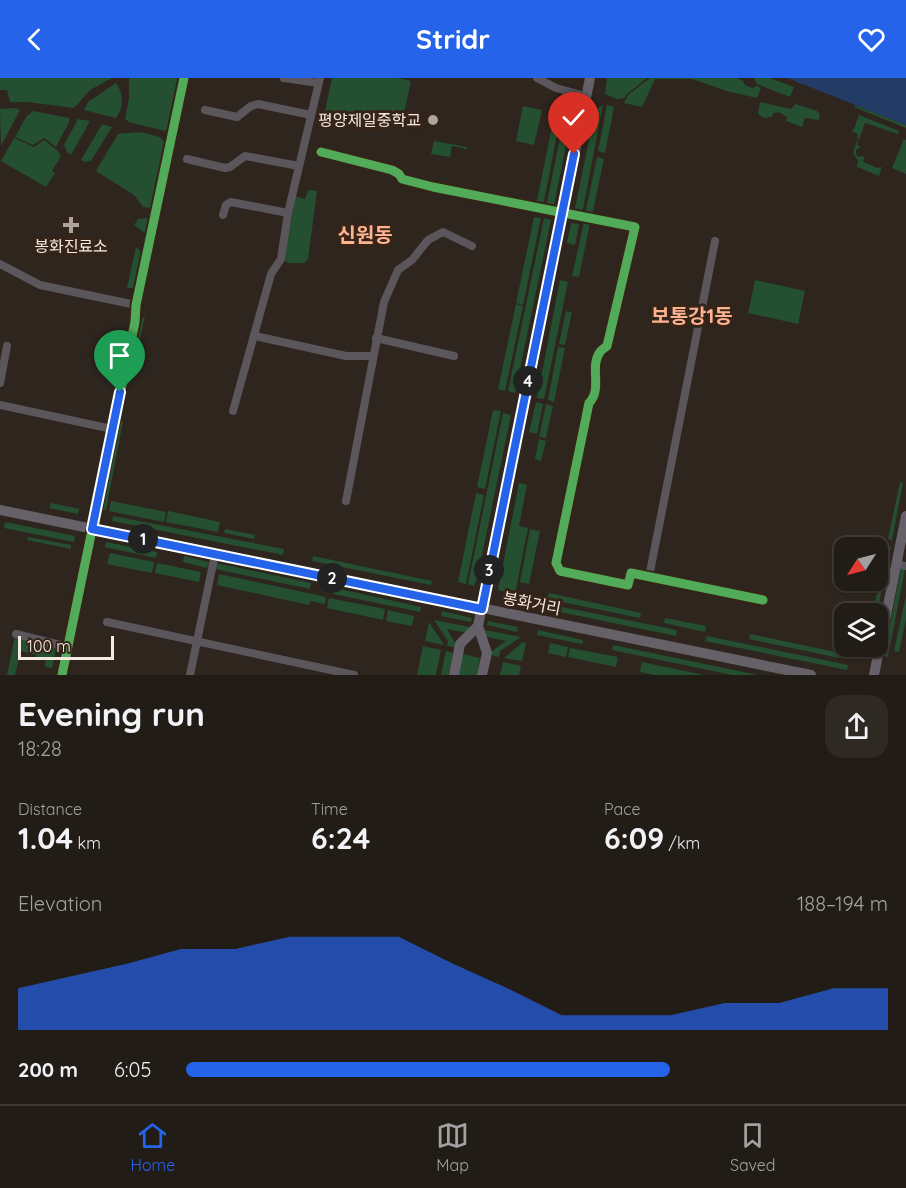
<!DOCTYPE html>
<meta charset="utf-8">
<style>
:root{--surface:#221c16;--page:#2e2923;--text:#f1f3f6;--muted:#a2a1a1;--line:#3f3a35;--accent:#2563eb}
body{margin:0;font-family:Quicksand,"Noto Sans KR",sans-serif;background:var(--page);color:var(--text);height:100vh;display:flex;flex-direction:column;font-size:22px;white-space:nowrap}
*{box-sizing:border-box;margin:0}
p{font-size:20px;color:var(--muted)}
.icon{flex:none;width:33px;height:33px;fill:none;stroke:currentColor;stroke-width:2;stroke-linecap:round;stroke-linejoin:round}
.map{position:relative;height:597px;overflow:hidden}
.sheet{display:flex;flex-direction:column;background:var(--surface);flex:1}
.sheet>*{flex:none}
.needle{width:39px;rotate:234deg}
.controls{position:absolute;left:834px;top:459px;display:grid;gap:12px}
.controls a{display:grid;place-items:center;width:54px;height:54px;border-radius:12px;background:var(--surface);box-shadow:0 2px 4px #0004,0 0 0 2px var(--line);font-size:30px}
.scale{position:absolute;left:18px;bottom:15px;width:96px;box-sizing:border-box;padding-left:6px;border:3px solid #f5e9e1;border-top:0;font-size:16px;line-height:21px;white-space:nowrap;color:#f5e9e1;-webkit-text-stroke:4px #352417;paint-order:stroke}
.pin{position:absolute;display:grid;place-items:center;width:51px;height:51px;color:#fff;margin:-62px -26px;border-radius:50% 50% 50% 0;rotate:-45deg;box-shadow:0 0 6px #0007}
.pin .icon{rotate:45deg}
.km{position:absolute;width:30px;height:30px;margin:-15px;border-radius:50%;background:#222;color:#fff;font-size:16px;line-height:30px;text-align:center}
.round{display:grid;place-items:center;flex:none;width:63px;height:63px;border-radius:18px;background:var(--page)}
.headline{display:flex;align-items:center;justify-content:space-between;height:102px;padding:0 18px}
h1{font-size:33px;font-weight:800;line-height:45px}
.stats{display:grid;grid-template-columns:repeat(3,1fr);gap:9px;height:102px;padding:6px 18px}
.stats div{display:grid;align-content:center}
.stats b{font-size:30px;font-weight:800}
.stats small{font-size:16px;font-weight:400}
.stats p{font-size:16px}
.chart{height:168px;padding:12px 18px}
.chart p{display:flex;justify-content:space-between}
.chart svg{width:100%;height:108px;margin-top:6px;fill:var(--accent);opacity:.7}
ul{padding:0 18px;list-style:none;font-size:20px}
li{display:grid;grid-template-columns:96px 72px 1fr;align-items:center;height:45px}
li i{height:15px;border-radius:8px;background:var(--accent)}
header{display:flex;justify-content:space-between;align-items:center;height:78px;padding:0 18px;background:var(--accent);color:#fff;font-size:27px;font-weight:800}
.tabs{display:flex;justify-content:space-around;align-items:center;height:84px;border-top:2px solid var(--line);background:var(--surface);font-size:16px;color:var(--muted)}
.tabs a{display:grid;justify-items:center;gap:3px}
.tabs .active{color:var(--accent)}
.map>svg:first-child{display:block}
</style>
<header><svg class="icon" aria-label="back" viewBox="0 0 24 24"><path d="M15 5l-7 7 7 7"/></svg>Stridr<svg class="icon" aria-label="heart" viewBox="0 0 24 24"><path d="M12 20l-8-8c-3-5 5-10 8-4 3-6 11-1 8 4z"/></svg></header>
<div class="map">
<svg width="906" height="597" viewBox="0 0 906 597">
<rect width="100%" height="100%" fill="#2e251e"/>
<!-- green -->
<g fill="#244f31">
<path d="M0 0H112L90 12 74 30 27 24H10L7 12H0Z"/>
<path d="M129 0H178L167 51 165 53 129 44 125 41 129 20Z"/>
<path d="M332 0H399L411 3 401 49 325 33Z"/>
<path d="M607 0H647L627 16 624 20 617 21 605 16Z"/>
<path d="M650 0H737L743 3 745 7 752 10 757 8 761 10 757 20 730 14 692 1H655L642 29 624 25 628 17Z"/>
<path d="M754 0H770L794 9 790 19 757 6Z"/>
<path d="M116 5C124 16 124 29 116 40L84 32 88 24Z"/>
<path d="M558 19 564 21 543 128 536 127Z"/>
<path d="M568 20 573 24 574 28 554 127 552 129H546Z"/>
<path d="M760 24 791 31 795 26 817 33 820 36 819 42 805 40 802 49 786 43 787 39C780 36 784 34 773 35L772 39 764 40 758 36Z"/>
<path d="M603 27 582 136 577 134 575 130 595 32Z"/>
<path d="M607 27 614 29 605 75 598 73Z"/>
<path d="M855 27 906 47V50L854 29Z"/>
<path d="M523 28 542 32 534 67 516 63Z"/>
<path d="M16 30 20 32 1 68 0 31Z"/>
<path d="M33 33 69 40V44L56 69 44 60 33 67 15 59 26 39Z"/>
<path d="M859 37 899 53 898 56 865 45 859 61 857 60 858 56 851 53 854 51Z"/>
<path d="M78 41 90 43 71 77 67 74 64 67Z"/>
<path d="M102 46 112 49 91 83 85 84 81 82Z"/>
<path d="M140 54 160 59 164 64V76L151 130 143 129 134 117 96 93 118 56Z"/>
<path d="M14 60 34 69 44 62 57 72 61 78 52 93 55 95 46 109 1 83Z"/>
<path d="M904 61 906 62V96L892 90Z"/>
<path d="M857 62H858L857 67 861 69 856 72V76L858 79 865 78 863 83 864 84 877 90 882 89 879 98 857 89 858 83 853 75Z"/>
<path d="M434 63 467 69V71L452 68 450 79 431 76Z"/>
<path d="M597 79 604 81 592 138 585 136Z"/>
<path d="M308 112 317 113 308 181 304 185H288L284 182 295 118 305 121Z"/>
<path d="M534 139 541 140 523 227 516 225Z"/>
<path d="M149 140 150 143 148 155 146 156 134 147 138 141Z"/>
<path d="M544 140 551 142 515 315 508 313Z"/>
<path d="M584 144 590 145 579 199 572 198Z"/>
<path d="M571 145 579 146 575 167 567 165Z"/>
<path d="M136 169C149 176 139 198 136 210H127Z"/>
<path d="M560 202 568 204 544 321 537 320Z"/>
<path d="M755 202 805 213 798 246 748 235Z"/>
<path d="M516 226 523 228 505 313 498 311Z"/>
<path d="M566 233 572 234 565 267 559 266Z"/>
<path d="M145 238 133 291 130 290 141 242Z"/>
<path d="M558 269 565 270 554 324 548 322Z"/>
<path d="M536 324 543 326 537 356 529 354Z"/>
<path d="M546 326 553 328 546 360 539 359Z"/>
<path d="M493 332 501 333 485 411 477 409Z"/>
<path d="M503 335 511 337 477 501 474 508 468 506Z"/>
<path d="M120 343H123L106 432H103Z"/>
<path d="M106 354 108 355 93 430 90 429Z"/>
<path d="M539 361 546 363 541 383 535 381Z"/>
<path d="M900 404 903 405 892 462 888 461Z"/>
<path d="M519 405 527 407 519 448 528 450 515 516 498 512Z"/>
<path d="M476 415 484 417 466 506 458 504Z"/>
<path d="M111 423 166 434 164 444 109 433Z"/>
<path d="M51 425 79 431 78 436 49 430Z"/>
<path d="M168 433 220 444 218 454 166 444Z"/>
<path d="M113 438 284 471 283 477 112 443Z"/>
<path d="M5 444 75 458 74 464 4 450Z"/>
<path d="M225 451 255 457 254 461 224 455Z"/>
<path d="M530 451 540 453 529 506 520 504Z"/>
<path d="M28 459 71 467V471L27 462Z"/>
<path d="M106 464 157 474 156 480 105 469Z"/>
<path d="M887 468 891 469 877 535H873Z"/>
<path d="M110 475 154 484 152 495 107 486Z"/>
<path d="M184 478 209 484 207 490 183 484Z"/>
<path d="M313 478 432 503 431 507 312 483Z"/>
<path d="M157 485 201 494 199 504 155 495Z"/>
<path d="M216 485 311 505 310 511 215 491Z"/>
<path d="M901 491H905L888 579 884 578Z"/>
<path d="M219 496 326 519 325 526 310 523 309 527 217 507Z"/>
<path d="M335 510 421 529 420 534 333 516Z"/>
<path d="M549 515 641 535 640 540 547 521Z"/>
<path d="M906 517V541L899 574 894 573Z"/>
<path d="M329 520 385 531 383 542 327 530Z"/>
<path d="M542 525 677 552 676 558 541 530Z"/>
<path d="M388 532 414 538 412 548 386 543Z"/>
<path d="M442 533 472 540 471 544 441 538Z"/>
<path d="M665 540 706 548 705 554 664 545Z"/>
<path d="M434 542 470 549 468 555 447 551 455 565V569L447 568 448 563Z"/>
<path d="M488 543 518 549 517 554 487 547Z"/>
<path d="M429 544 443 565V567L425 563Z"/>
<path d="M485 552 521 559 500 573 499 579 491 577 492 573 506 563 484 558Z"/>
<path d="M538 552 583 562 582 566 537 557Z"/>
<path d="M750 556 840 575 839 580 749 561Z"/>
<path d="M15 558 56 570 52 590 45 589 46 582 36 580V577L21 573 15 597H7Z"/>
<path d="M707 558 848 587 847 592 705 563Z"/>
<path d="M523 564 526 565 522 583 504 580Z"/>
<path d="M550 565 568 569 566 579 548 575Z"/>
<path d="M613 567 758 597H732L612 572Z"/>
<path d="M423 568 441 572 436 597H417Z"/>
<path d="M570 570 618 579 616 589 568 579Z"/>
<path d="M446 573 453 575 449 595 448 597H441Z"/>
<path d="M462 576 480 580 477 597H459Z"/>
<path d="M503 584 521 588 519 597H500Z"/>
<path d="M642 584 704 597H654L640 594Z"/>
</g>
<!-- water -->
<path fill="#223c66" d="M787 0H906V47Z"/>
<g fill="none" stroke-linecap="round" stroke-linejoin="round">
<!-- street -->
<g stroke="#5b555c" stroke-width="8">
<path d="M284 0 318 5"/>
<path d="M537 0 556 10 586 18"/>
<path d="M205 32 237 39 251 28 258 26 311 37"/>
<path d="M321 74 392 92 399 96 402 101 433 109 599 142"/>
<path d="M187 81 225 90 230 89 245 78 299 88"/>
<path d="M223 137 226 127 231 124 288 135"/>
<path d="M610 144 635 149 607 268C605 270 602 271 600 274 589 289 603 311 589 325L556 485 560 493 628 507 631 495 763 522"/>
<path d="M0 186 40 207 136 227"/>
<path d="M255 258 346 278H373"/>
<path d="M376 260 454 278"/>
<path d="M0 305 7 268"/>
<path d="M0 327 112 351"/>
<path d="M233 333 271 196 281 181 288 135 320 0"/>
<path d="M346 423 384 224 398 192 412 182 428 162 443 154 472 168"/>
<path d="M92 451 135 244 136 227 184 0"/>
<path d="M896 486 906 488"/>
<path d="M649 499 715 163"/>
<path d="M107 544 354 597"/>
<path d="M16 556 68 569"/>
<path d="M190 597 215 476"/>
</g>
<!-- secondary -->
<g stroke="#666068" stroke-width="10">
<path d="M0 432 811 597"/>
<path d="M62 597 92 451"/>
<path d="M454 597 460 566 478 548"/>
<path d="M482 597 487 575 478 548 590 0"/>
<path d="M874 597 906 438"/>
</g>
<defs>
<g id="cycleway">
<path d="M321 74 392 92 399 96 402 101 433 109 635 149 607 268C605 270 602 271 600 274 589 289 603 311 589 325L556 485 560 493 628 507 631 495 763 522"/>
<path d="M62 597 135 244 136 227 184 0"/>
</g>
</defs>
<!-- cycleway casing -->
<use href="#cycleway" stroke="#352417" stroke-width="13"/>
<!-- cycleway -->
<use href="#cycleway" stroke="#51ab58" stroke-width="9"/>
</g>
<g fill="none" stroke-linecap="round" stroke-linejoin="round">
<defs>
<path id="route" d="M120 314 92 451 482 531 574 76"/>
</defs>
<!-- route casing -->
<use href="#route" stroke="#fff" stroke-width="12"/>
<!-- route -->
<use href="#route" stroke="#2563eb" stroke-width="8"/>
</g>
<!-- markers -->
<g fill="#afa49d" stroke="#352417" stroke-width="2">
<circle cx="433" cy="42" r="6"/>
<path d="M68 138h6v6h6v6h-6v6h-6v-6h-6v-6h6z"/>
</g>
<g text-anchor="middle" stroke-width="6" stroke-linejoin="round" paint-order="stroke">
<!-- poi labels -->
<g font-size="16" fill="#f5e9e1" stroke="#352417" text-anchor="end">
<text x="421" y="48">평양제일중학교</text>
<text x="71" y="174" text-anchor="middle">봉화진료소</text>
</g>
<!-- street labels -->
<g font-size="16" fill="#f5e9e1" stroke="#352417">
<text transform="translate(532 525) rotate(11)" y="6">봉화거리</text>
</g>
<!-- quarter labels -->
<g font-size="20" font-weight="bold" fill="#fdb290" stroke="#352417">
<text x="365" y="164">신원동</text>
<text x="692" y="245">보통강1동</text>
</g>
</g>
</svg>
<div class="controls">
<a><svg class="needle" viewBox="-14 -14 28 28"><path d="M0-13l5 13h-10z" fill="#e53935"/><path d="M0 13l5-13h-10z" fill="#a2a1a1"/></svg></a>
<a><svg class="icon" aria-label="layers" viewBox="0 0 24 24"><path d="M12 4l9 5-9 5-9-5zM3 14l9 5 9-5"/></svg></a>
</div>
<div class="scale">100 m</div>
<div class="pin" style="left:120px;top:314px;background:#1e9e55"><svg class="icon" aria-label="arrive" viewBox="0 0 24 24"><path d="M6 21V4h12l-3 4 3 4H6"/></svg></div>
<div class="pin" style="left:574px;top:76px;background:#d93025"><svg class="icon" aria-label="check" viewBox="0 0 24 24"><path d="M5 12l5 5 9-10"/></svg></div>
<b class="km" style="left:143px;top:461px">1</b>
<b class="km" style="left:332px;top:500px">2</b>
<b class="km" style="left:489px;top:492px">3</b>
<b class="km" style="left:528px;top:303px">4</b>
</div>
<section class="sheet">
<div class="headline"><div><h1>Evening run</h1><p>18:28</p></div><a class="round"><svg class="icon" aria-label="share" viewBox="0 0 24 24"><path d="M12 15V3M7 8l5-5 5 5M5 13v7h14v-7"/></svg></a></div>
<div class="stats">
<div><p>Distance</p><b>1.04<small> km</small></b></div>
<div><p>Time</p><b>6:24</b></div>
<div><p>Pace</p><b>6:09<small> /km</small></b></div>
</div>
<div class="chart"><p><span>Elevation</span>188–194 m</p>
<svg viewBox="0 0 160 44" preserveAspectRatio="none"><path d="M0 44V27L10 22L20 17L30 11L40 11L50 6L60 6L70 6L80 17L90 27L100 38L110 38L120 38L130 33L140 33L150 27L160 27V44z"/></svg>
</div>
<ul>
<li><b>200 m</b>6:05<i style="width:69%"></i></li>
</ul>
</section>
<nav class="tabs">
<a class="active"><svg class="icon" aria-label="home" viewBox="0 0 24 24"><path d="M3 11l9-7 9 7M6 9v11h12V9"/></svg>Home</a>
<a><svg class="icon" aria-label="map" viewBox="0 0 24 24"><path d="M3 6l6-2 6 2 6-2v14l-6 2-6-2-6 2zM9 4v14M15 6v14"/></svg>Map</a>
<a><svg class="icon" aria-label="saved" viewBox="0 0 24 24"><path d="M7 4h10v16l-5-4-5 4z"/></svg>Saved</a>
</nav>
